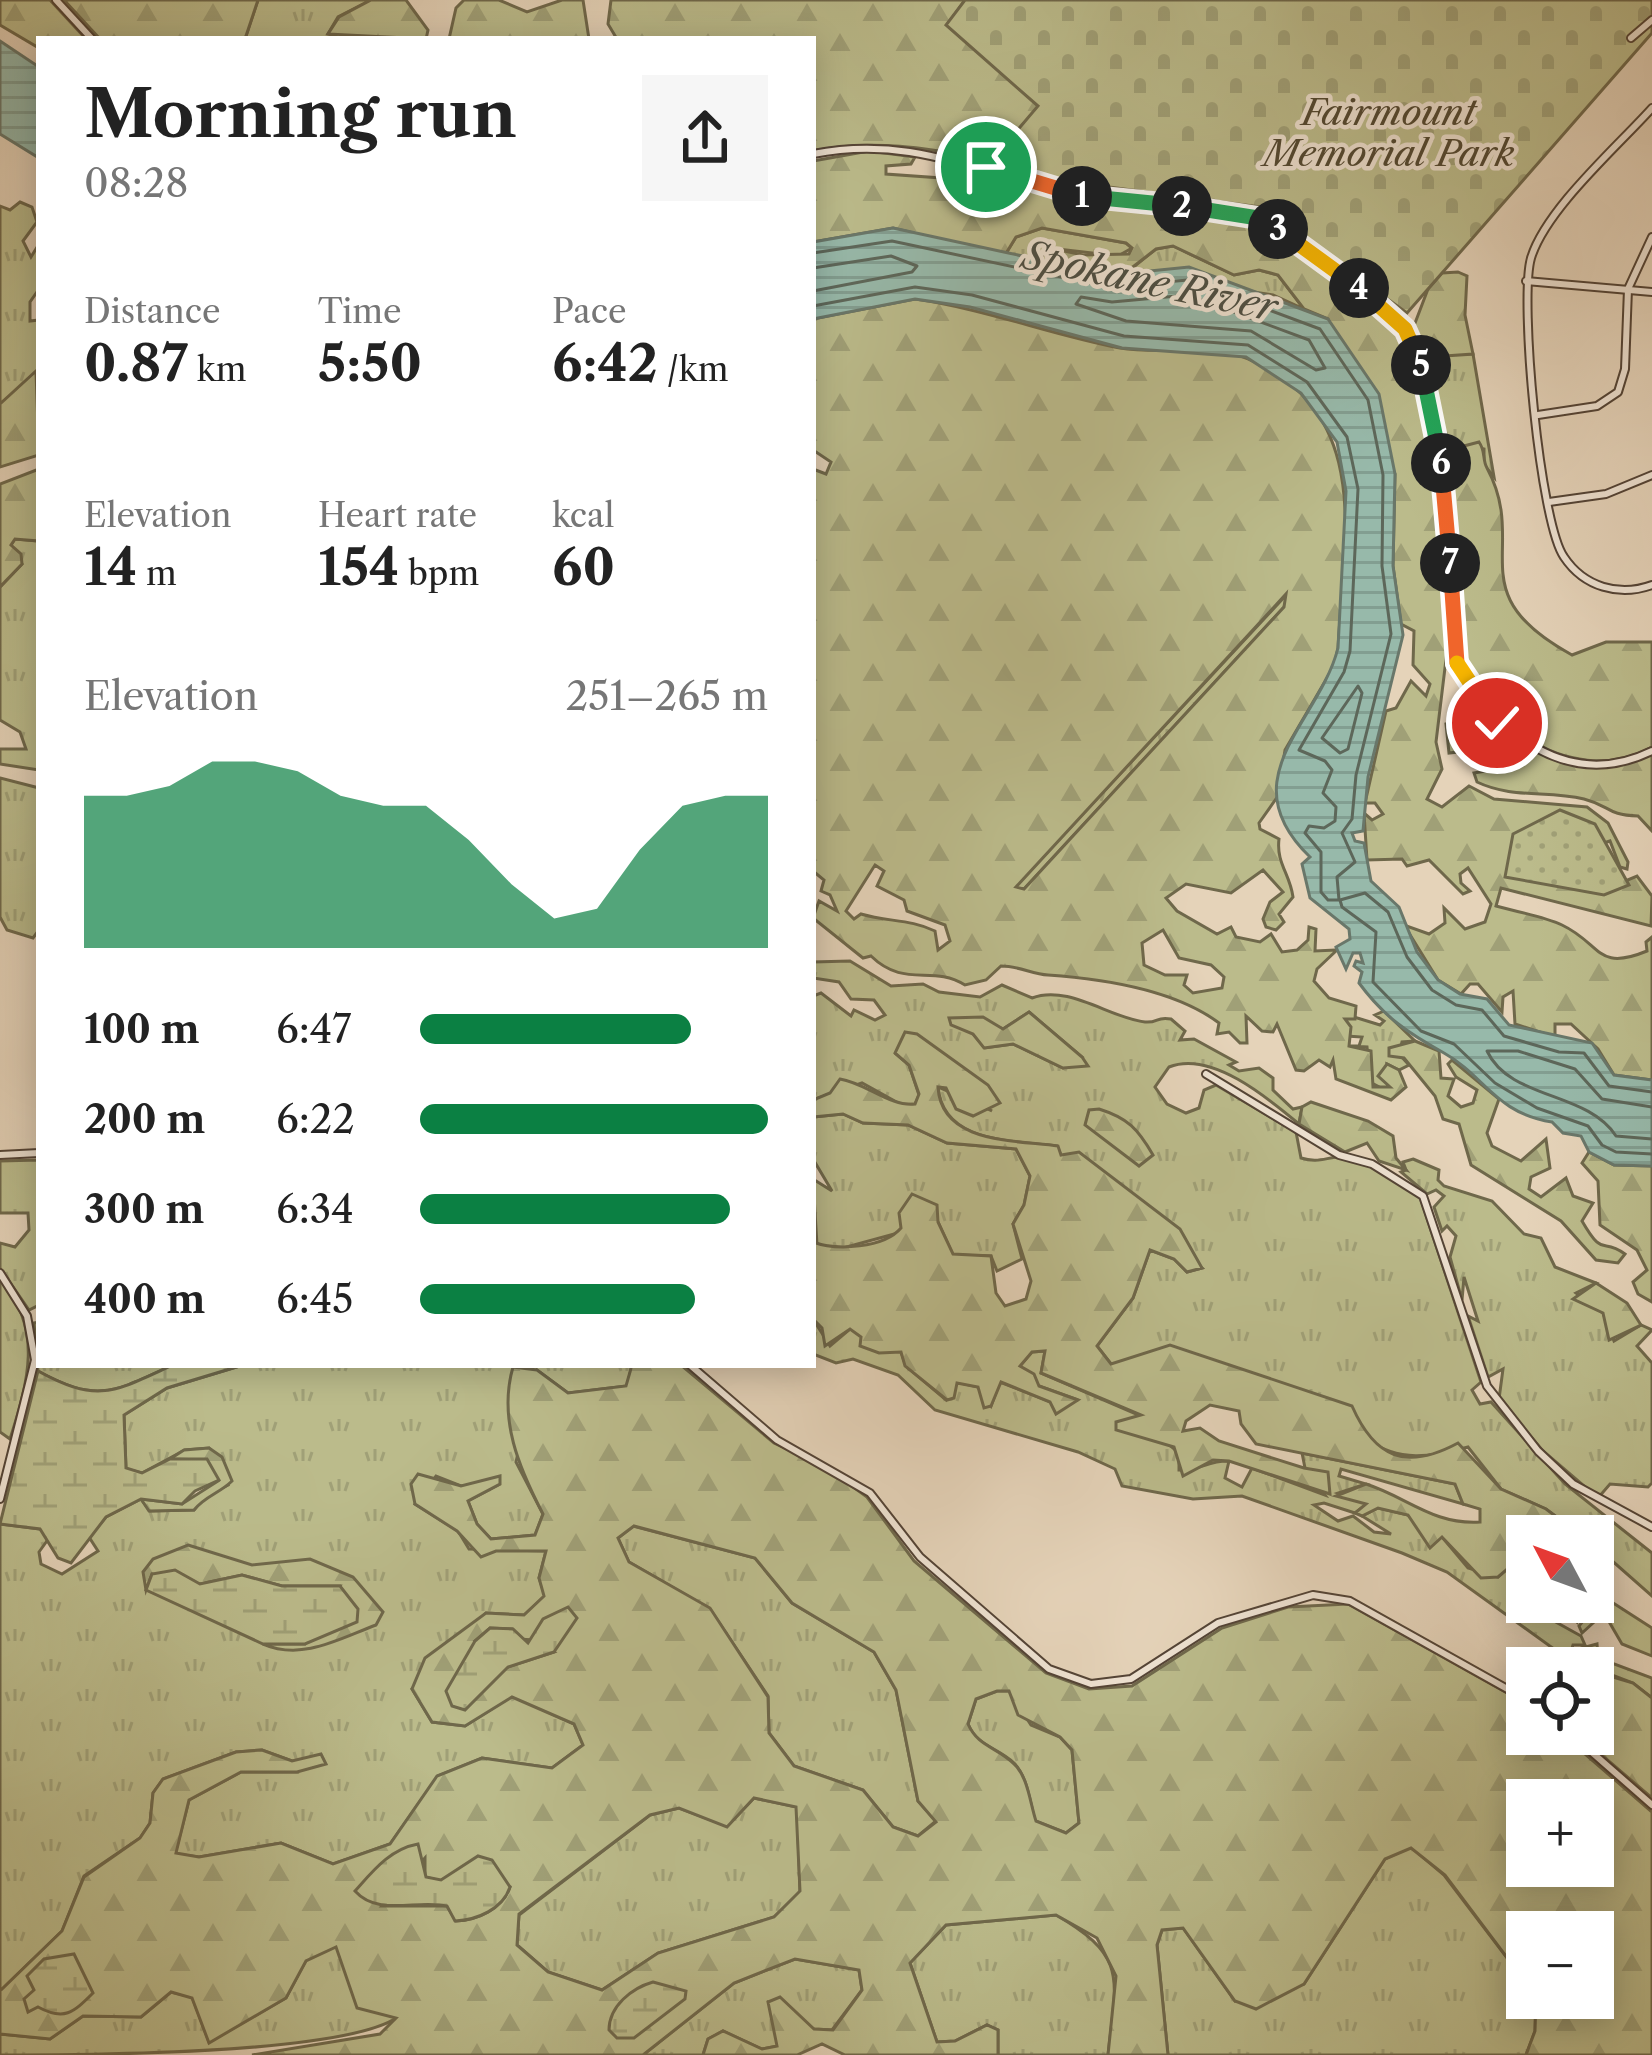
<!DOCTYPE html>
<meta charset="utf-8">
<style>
:root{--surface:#fff;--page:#f6f6f6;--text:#222;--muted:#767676;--accent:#0b8043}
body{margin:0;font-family:"Libre Caslon Text",serif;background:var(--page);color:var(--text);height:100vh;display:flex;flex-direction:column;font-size:45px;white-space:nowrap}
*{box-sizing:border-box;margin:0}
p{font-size:39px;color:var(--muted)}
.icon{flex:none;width:66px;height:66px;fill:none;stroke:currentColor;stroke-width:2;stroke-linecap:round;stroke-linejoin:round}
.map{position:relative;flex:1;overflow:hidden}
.side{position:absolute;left:36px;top:36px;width:780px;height:1332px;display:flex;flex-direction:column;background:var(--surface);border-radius:0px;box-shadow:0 6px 30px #0003}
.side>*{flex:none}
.needle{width:78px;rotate:311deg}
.controls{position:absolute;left:1506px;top:1515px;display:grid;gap:24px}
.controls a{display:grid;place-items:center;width:108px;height:108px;border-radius:0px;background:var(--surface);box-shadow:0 6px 30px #0003;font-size:60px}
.pin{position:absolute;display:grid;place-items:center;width:102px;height:102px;color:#fff;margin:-51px;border:6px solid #fff;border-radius:50%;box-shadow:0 3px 12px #0007}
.km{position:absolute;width:60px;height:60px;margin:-30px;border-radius:50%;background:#222;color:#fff;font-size:33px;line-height:60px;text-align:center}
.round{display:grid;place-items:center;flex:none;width:126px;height:126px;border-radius:0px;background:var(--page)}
.overview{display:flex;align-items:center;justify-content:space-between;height:204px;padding:0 48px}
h1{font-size:66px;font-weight:800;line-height:90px}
.metrics{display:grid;grid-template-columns:repeat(3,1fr);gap:18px;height:204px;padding:12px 48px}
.metrics div{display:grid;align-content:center}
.metrics b{font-size:51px;font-weight:800}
.metrics small{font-size:33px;font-weight:400}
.metrics p{font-size:33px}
.chart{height:336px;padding:24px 48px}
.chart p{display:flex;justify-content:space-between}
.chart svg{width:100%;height:216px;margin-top:12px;fill:var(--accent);opacity:.7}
ul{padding:0 48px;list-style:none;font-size:39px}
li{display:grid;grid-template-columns:192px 144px 1fr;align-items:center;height:90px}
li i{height:30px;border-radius:15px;background:var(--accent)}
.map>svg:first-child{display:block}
</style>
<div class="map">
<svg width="1652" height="2055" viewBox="0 0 1652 2055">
<defs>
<pattern id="grass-tufts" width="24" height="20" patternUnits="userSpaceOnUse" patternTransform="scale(3)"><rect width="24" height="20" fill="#bbbb8b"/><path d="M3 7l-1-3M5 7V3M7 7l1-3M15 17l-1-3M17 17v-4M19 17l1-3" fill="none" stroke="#a0a077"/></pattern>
<pattern id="forest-firs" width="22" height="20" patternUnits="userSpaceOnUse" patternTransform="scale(3)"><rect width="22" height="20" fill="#bbbb8b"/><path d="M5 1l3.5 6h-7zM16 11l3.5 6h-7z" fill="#a0a077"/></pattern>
<pattern id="wetland-marsh" width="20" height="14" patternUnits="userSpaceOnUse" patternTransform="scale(3)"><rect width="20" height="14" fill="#bbbb8b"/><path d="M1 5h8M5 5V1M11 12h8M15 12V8" fill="none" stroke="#a0a077"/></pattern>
<pattern id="cemetery-stones" width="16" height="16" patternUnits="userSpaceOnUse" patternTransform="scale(3)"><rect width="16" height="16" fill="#bbbb8b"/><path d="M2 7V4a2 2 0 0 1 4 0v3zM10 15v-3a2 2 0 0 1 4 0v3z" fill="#a0a077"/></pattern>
<pattern id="park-dots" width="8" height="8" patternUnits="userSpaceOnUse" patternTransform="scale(3)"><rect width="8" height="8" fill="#bbbb8b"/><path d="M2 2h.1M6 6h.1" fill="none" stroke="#a0a077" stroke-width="1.8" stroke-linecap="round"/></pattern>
<pattern id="water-rules" width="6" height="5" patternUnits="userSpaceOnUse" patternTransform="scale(3)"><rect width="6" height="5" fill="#97b9aa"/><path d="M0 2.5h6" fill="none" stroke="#829e91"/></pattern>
</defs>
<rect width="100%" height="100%" fill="#e5d3b9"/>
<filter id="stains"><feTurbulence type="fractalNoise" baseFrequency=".00167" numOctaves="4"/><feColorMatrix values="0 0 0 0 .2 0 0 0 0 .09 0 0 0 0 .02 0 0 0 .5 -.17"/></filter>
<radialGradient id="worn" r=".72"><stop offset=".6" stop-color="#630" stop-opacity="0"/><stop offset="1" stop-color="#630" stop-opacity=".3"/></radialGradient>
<!-- grass -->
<g fill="url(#grass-tufts)" stroke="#6f684b" stroke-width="3" fill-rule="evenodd">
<path d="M258 0H371L338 17 328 34 344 39H245Z"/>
<path d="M20 202 32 207 37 222 23 241 31 257 39 244V289L30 302V321L39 320V373L0 404V206L10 210Z"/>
<path d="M1042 228 1126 243 1132 248 1118 256 1050 248 1042 262 1005 255 1016 237Z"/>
<path d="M1173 246 1234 275 1259 270 1278 275 1304 309 1273 295 1126 273 1156 249Z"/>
<path d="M1423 353 1473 354 1494 477 1484 465V449L1457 444 1445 451Z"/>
<path d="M15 539 39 541V770L0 764V749H26L20 732 0 720V587L22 564 11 545Z"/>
<path d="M1289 592 1284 607 1024 889 1015 887Z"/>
<path d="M0 778 39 788V930L33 938 7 930 0 917Z"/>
<path d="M850 961 891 986 923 984 939 992 980 997 1002 985 1032 998C1068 984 1110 1018 1145 1022 1159 1023 1156 1016 1171 1019L1185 1031 1180 1040 1194 1039 1236 1062 1229 1065 1239 1071 1259 1068 1273 1078V1090L1293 1109 1302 1107 1299 1124C1268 1098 1211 1050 1169 1067L1155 1087 1167 1104 1186 1113 1199 1108 1204 1090 1216 1085 1296 1132 1301 1158C1317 1163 1325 1158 1338 1157 1365 1156 1397 1181 1419 1194L1481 1382 1472 1390 1480 1404 1491 1402 1565 1484 1652 1553V1596L1593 1544V1536H1582L1546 1509 1501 1489 1468 1447C1431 1457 1399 1463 1367 1439L1111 1364 1097 1346 1133 1298 1150 1250 1174 1259 1187 1272 1202 1268 1061 1155 1057 1146C1013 1140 943 1144 938 1087L992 1111 895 1053 909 1065 919 1095 915 1104 902 1105 862 1083 813 1100V996L821 993 851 1016 854 1010 875 1020 885 1015 874 1000 851 999 839 982 813 978V962ZM1029 1012 1082 1057 1063 1068 1013 1044 985 1048 973 1034 990 1024 1003 1029Z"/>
<path d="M1384 1011 1415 1041 1402 1042 1399 1054 1409 1065 1399 1070 1387 1064 1390 1087 1385 1090 1370 1082 1367 1047 1349 1046H1359L1362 1037 1347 1036 1345 1019 1351 1016 1380 1025 1384 1021 1375 1015Z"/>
<path d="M843 1114 863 1123 908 1125 947 1143 1016 1149 1030 1176 1024 1205 1013 1224 1022 1259 997 1271 991 1256 953 1255 938 1222 843 1248 817 1245 813 1179 832 1191 813 1159V1117Z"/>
<path d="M1413 1159 1439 1170 1438 1180 1444 1186 1492 1201 1524 1234 1541 1238 1555 1267 1596 1283 1576 1293 1603 1313 1614 1341 1641 1325 1652 1330 1637 1346 1652 1363V1483L1648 1487 1610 1484 1598 1498 1543 1451 1499 1399 1503 1369 1488 1377 1468 1316 1478 1321 1464 1277 1462 1300 1450 1257 1456 1236 1447 1226 1442 1231 1434 1207 1444 1196 1436 1190 1427 1194 1401 1172 1406 1170 1403 1162Z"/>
<path d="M39 1160V1305L29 1310 0 1268V1243L15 1247 29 1230 28 1213H0V1161Z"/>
<path d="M0 1279C44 1329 28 1382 10 1439L0 1432Z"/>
<path d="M813 1319 830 1346 850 1329 901 1352 906 1366 946 1400 956 1382 978 1387 991 1406 1000 1382 1051 1402 1078 1400 1039 1386 1020 1366 1032 1352 1045 1351 1041 1373 1141 1416 1140 1420 1179 1453V1470C1199 1471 1209 1460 1229 1461L1225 1478 1242 1487 1252 1468 1325 1495 1305 1468 1302 1453 1455 1484 1463 1504 1341 1469 1339 1476 1366 1484 1338 1493 1367 1504 1355 1513 1324 1503 1314 1505 1338 1521 1353 1516 1374 1532 1391 1534 1362 1516 1378 1508 1408 1515 1426 1536 1442 1537 1468 1568 1498 1577 1518 1559 1526 1563 1521 1584 1527 1579V1602H1559L1554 1621 1581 1636 1585 1645H1573L1571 1651 1597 1644 1598 1658 1652 1678V1698L1633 1683 1565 1657 1447 1572 1402 1553 1242 1496 1193 1499 1122 1486 1115 1469 1078 1452 935 1410 898 1375 853 1359 836 1363 813 1354Z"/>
<path d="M39 1322V1365H173C114 1392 98 1404 38 1371L34 1323Z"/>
<path d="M243 1365H632L627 1386 568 1393 537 1370 516 1462 543 1514 535 1535 491 1539 477 1524 468 1501 500 1484 461 1486 436 1476 415 1504 458 1531 469 1549 546 1551 539 1578 545 1596 524 1615 486 1613 412 1689 432 1722 465 1726 512 1696 574 1724 583 1745 552 1768 482 1758 438 1776 390 1844 333 1864 281 1843 199 1857 175 1854 189 1800 241 1772H297L292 1761 262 1750 236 1752 163 1779 153 1793 150 1823 140 1838 84 1876 62 1931 0 1991V1524L40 1529 49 1538 39 1552 41 1564 62 1574 98 1551 89 1537 106 1517 141 1499 150 1511 194 1510 204 1497 228 1485 209 1448 185 1450 142 1473 126 1469 124 1415 167 1388Z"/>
<path d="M633 1526 755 1558 792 1603 874 1652 896 1690 918 1801 936 1821 918 1836 893 1827 863 1790 794 1766 769 1733 768 1696 710 1609 629 1562 618 1538Z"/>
<path d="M997 1691H1009L1031 1725 1060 1737 1072 1750 1079 1823 1066 1833 1035 1821C1030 1803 1028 1777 1014 1763 997 1747 978 1747 968 1724L976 1699Z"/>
<path d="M754 1798 797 1807 800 1892 774 1917 658 1953 602 1990 548 1972 517 1945 519 1915 650 1815 679 1808 727 1826Z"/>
<path d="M1411 1847 1444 1875 1527 1984V1998H1536L1535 2031 1526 2055H1168L1157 1945 1162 1930 1183 1928 1235 2001 1304 1984 1385 1859Z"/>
<path d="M1056 1915C1129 1957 1116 1979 1108 2055H998V2030L987 2025 955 2041 937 2042 910 1963 946 1925Z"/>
<path d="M336 1946 398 2017C342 2055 84 2055 0 2055V2034L50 2039 83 2016 141 2017 171 1992 192 1997 209 2042 286 1998 306 1960Z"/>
<path d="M795 1959 859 1970 862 1990 832 2030 814 2029 769 2003 778 2046 762 2049 723 2031 708 2039 703 2055H643L734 1983Z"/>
</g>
<!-- forest -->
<g fill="url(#forest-firs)" stroke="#6f684b" stroke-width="3" fill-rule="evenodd">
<path d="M0 0H50L86 39H39V48L0 25Z"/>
<path d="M64 0H258L245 39H100Z"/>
<path d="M371 0H406L428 30 426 39 328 34 339 17Z"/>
<path d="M464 0H499L527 12 562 0H583L589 39H449L456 8Z"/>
<path d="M611 0H965L947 25 1039 106 992 160C931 149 875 138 813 151V39H617L608 24Z"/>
<path d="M869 151 915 157 911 164 886 166V174L1012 183 1080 202 1244 219 1265 228 1271 247 1308 256 1351 286 1402 332 1413 354 1438 459 1448 643 1436 742 1442 769 1427 799 1442 807 1469 786 1494 799 1587 807 1608 823 1628 862 1627 869 1620 867 1610 841 1604 843 1623 882 1637 876 1652 896 1651 926 1501 888 1496 906C1517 912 1543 916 1562 925 1602 944 1596 972 1647 951L1646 942 1652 937V1080L1614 1075 1598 1049 1571 1024H1555V1037L1515 1024 1513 991 1503 997 1502 1012 1478 984H1470L1461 994 1438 980 1404 925 1429 934 1445 923 1444 908 1465 929 1485 922 1491 904 1468 868 1460 874 1461 883 1470 891 1463 894 1429 860 1407 866 1402 859 1367 860 1364 813 1372 820 1383 814 1375 803H1365L1386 711 1396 708 1411 681 1426 696 1430 684 1413 665 1414 631 1401 624 1393 566 1395 474 1328 319 1304 309 1278 275 1259 270 1234 275 1173 246 1156 249 1125 273 1042 262V257L1050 248 1083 255 1129 254 1132 248 1126 243 1042 228 1016 237 1005 255 893 228 813 242V161Z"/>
<path d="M1458 272 1467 276 1465 315 1473 354 1430 357 1412 331 1428 289 1442 273Z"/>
<path d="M915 299C986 309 1051 335 1120 348 1159 355 1212 343 1248 359 1374 413 1344 538 1338 648L1334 666 1285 750 1278 796 1259 823 1260 829 1279 839C1276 863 1290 874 1293 897L1279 914 1284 922 1276 930 1266 927 1263 919 1270 902 1283 892 1263 870 1231 893 1186 884 1166 898 1177 911 1217 934 1231 927 1236 937 1260 942 1271 934 1282 952 1297 950 1308 940 1309 927 1316 929 1315 951 1337 950 1317 969 1314 981 1329 998 1356 1006 1355 1019H1345L1351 1027 1349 1046 1371 1051 1373 1087H1390L1378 1076 1387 1064 1399 1070 1406 1087 1391 1100 1336 1079 1333 1060 1330 1067 1319 1060 1304 1071 1296 1070 1277 1024 1273 1032 1262 1031 1246 1016 1247 1043H1240L1229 1032 1217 1034 1219 1023C1175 990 1105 979 1048 975 1032 974 1019 966 1001 966L986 980 965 985C932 964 905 989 871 956L863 958 813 918 819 901 837 911 830 895 821 891 824 880 813 871V469L826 474 831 462 813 450V319ZM1286 594 1284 607 1024 889 1016 887ZM875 865 884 871 877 886 904 900 907 911 945 925 950 941 938 950 935 931C910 919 888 922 861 914L854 919 846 911ZM1163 930 1179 958 1211 965 1224 977 1222 988 1193 993 1184 985 1187 975H1165L1144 965 1142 943Z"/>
<path d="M36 371 39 455 0 467V404Z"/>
<path d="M1479 442C1486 452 1482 459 1487 468 1530 548 1457 592 1572 655L1606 642H1652V747C1567 793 1469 716 1455 631L1445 451Z"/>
<path d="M39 469V541L15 539 11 545 21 554 22 564 0 587V484Z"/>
<path d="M1470 718C1534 740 1581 786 1652 754V831L1638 816C1606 815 1611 806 1584 799 1547 790 1513 799 1477 782L1474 773 1503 768 1502 747 1449 753 1446 724Z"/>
<path d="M1029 1012 1082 1057 1088 1066 1063 1068 1013 1044 984 1048 973 1034 951 1025 949 1018 983 1017 1003 1029Z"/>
<path d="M905 1032 917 1034 988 1085 1000 1103 973 1116 956 1109 946 1088 938 1087C941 1144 1015 1140 1058 1146L1061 1155 1079 1152 1180 1229 1202 1268 1187 1272 1174 1259 1150 1250 1133 1298 1097 1346 1111 1364 1170 1345 1352 1406C1375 1458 1406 1471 1458 1443L1501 1489 1546 1509 1582 1536C1553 1536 1539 1527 1517 1548L1527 1555V1579L1521 1584 1516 1581 1526 1563 1519 1559 1498 1577 1481 1578 1442 1537 1430 1548 1408 1515 1378 1508 1362 1516 1355 1513 1366 1504 1336 1496 1366 1484C1407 1497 1433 1525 1480 1522V1509L1463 1504 1455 1484 1256 1444 1241 1424 1239 1411 1210 1405 1186 1421 1183 1431 1200 1428 1219 1441 1304 1468 1328 1472 1330 1494 1229 1461 1213 1460 1183 1476 1174 1447 1116 1430V1422L1141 1415 1041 1373 1045 1351 1032 1352 1020 1366 1034 1374 1039 1386 1078 1400 1056 1414 1050 1402 1001 1382 991 1406 984 1408 978 1387 957 1383 954 1398 947 1400 905 1366 901 1352 879 1353 860 1346 861 1337 850 1329 825 1346 822 1328 813 1319V1242C837 1251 884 1248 901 1228L899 1213 912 1194 937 1205 938 1222 953 1254 991 1256 996 1293 1005 1306 1026 1299 1031 1281 1013 1224 1024 1205 1030 1176 1016 1149 947 1143 908 1125 863 1123 843 1114 813 1117V1100L830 1093 840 1079C866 1083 890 1107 915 1104L919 1094 909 1065 895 1053Z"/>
<path d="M1415 1041 1439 1051 1441 1078 1454 1079 1448 1096 1461 1107 1473 1103 1477 1090 1456 1077 1448 1064 1452 1060 1499 1099 1487 1133 1492 1146 1521 1161 1546 1139 1550 1168 1531 1177 1529 1189 1541 1197 1566 1178 1573 1196 1593 1203 1582 1221C1604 1259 1601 1237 1625 1254L1618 1263 1596 1260 1561 1221 1471 1165 1459 1124 1443 1119 1435 1096 1404 1058 1389 1056V1048Z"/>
<path d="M1311 1102 1368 1121 1393 1136 1396 1158 1406 1170 1379 1161 1367 1143 1345 1152 1299 1124 1302 1107Z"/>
<path d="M1099 1109C1128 1118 1138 1129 1153 1155L1139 1166 1085 1125 1089 1110Z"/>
<path d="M1589 1152 1614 1165 1652 1166V1302L1638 1294 1633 1282 1647 1270 1637 1250 1600 1225 1598 1181 1582 1163Z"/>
<path d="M1596 1283 1627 1303 1641 1325 1609 1340 1603 1313 1573 1299Z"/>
<path d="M632 1365H681L774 1443 827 1468 867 1497 914 1561 1046 1673 1089 1689 1132 1686 1222 1628 1288 1607 1348 1604 1527 1704V1734H1562L1652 1812V2055H1526L1535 2031 1536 1998H1593V1932H1527V1984L1445 1875 1411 1848 1385 1859 1304 1984 1256 2009 1235 2001 1183 1928 1162 1930 1157 1945 1168 2055H1108L1116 1976 1097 1938 1056 1915 946 1925 910 1963 937 2042 955 2041 987 2025 998 2030V2055H845L822 2044 797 2055H703L708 2039 723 2031 762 2049 777 2046 768 2002 780 1997 814 2029 833 2030 862 1990 859 1970 795 1959 734 1983 643 2055H252L380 2034 396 2018 357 2008 336 1947 306 1961 286 1998 209 2043 192 1998 171 1992 141 2017 83 2016 50 2039 0 2034V1991L62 1931 84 1877 140 1838 150 1823 153 1793 163 1779 236 1752 262 1750 292 1761 321 1754 326 1764 297 1772H241L189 1800 176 1853 199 1857 281 1843 333 1864 390 1844 437 1776 482 1758 552 1768 583 1745 574 1724 512 1697 465 1726 432 1722 412 1689 425 1658 486 1613 524 1615 544 1596 539 1578 546 1551H496L481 1557 457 1531 415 1504 411 1484 418 1474 461 1486 500 1476V1484L468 1501 477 1524 491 1539 535 1535 543 1514C519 1468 498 1419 513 1367L537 1370 568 1393 626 1386ZM634 1526 755 1558 792 1603 874 1652 896 1690 918 1801 936 1822 918 1836 893 1827 863 1790 794 1766 769 1733 768 1697 710 1608 629 1562 618 1538ZM490 1628 512 1629 517 1639 535 1640 554 1652 508 1667 475 1641ZM997 1691H1009L1018 1715 1060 1737 1072 1750 1079 1823 1066 1833 1036 1821C1030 1803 1028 1777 1014 1764 997 1747 978 1747 968 1724L976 1699ZM754 1798 796 1807 800 1891 774 1917 658 1953 602 1990 548 1972 517 1945 519 1914 650 1815 679 1808 727 1827ZM1527 1800H1593V1866H1527ZM425 1858V1877L441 1881 463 1871 510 1887C502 1909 478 1920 456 1921L447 1906H382Z"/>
<path d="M209 1448 222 1457 232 1481C220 1493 205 1496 194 1510L149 1511 141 1499 182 1504 218 1481 207 1460 170 1459 184 1450Z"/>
<path d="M188 1545 252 1565 310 1559 353 1577 383 1612 376 1625C339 1639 302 1661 263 1644H305L340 1586H282L242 1575 200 1584 152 1574 146 1590 143 1572 153 1559Z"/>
<path d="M1593 1590 1652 1628V1656L1622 1644 1604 1613 1582 1633 1579 1626 1587 1616 1580 1613 1577 1622 1559 1606V1602H1593Z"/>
<path d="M1593 1671 1633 1683 1652 1698V1798L1577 1734H1593Z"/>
</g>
<!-- wetland -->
<g fill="url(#wetland-marsh)" stroke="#6f684b" stroke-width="3">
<path d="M173 1365H243L167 1388 124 1415 126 1468 142 1473 170 1459H207L219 1480 195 1491 182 1504 141 1499 106 1517 71 1563 58 1558 40 1529 0 1524 38 1371C98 1404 114 1392 173 1365Z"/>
<path d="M175 1570 200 1584 242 1575 282 1586H340L358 1609 357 1622 305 1644H263L146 1590 152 1574Z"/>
<path d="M568 1607 577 1618 554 1652 508 1667 465 1710 452 1706 446 1691 475 1641 490 1628 513 1629 528 1643 543 1619Z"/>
<path d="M418 1844 426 1877 441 1880 478 1856 492 1860 510 1887C503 1909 477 1920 455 1921L447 1906C417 1899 378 1917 355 1891 373 1871 390 1849 418 1844Z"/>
<path d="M74 1954 93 1993C73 2013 64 2021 38 2007L28 2012 24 1999 34 1990 27 1976 44 1959Z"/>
<path d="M653 1982 686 1991 685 1999 634 2038H617L609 2030C609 2006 632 1988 653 1982Z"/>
</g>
<!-- cemetery -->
<path fill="url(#cemetery-stones)" stroke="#6f684b" stroke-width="3" d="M965 0H1652V33L1407 313 1260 207 1071 182 992 160 1038 106 946 25Z"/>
<!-- park -->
<path fill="url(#park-dots)" stroke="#6f684b" stroke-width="3" d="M1560 810 1595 824 1629 885 1604 895 1505 877 1513 834Z"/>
<!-- water -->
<g fill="url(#water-rules)" stroke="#69776a" stroke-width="3">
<path d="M0 41 39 67V158L0 134Z"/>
<path d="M893 228 1110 275 1189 267 1328 319 1379 394 1395 474 1393 566 1403 635 1368 777 1363 831 1352 833 1355 841 1364 843 1371 881 1399 907 1417 952 1438 980 1460 994 1487 999 1509 1025 1592 1043 1614 1075 1652 1080V1166L1614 1165 1589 1152 1581 1136 1563 1133 1552 1122C1495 1113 1485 1076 1444 1053 1408 1033 1384 1017 1359 983L1362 972 1354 966 1356 961 1363 963 1360 953H1353L1346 969 1336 947 1350 939 1349 929 1310 898 1302 864 1310 857C1228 778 1319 723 1338 648L1346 491 1337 442 1301 393 1246 357 1122 348 970 307 915 299 813 319V242Z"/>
</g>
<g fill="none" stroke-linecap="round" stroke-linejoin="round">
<!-- shore -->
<g stroke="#5d675a" stroke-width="3">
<path d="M813 253 892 241 1108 287 1188 280 1320 329 1368 400 1383 475 1382 566 1391 634 1356 775 1352 819 1342 833 1355 862 1337 877 1339 900H1328L1321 892V852L1305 833 1309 826 1324 828 1335 821 1336 807 1323 793 1332 770 1325 761 1299 750 1344 672 1350 651 1358 489 1347 437 1307 382 1248 345 1124 336 972 295 915 287 813 306"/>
<path d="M813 268 891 256 917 266 912 272 813 291"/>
<path d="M1188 295 1309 340 1325 368 1316 370 1251 331 1126 321 1076 304 1081 297 1112 302Z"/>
<path d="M1358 686 1362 693 1348 749 1340 753 1322 738Z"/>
<path d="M1652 1092 1609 1086 1584 1053 1559 1052 1504 1036 1482 1010 1456 1005 1432 990 1407 957 1388 912 1365 893 1340 900 1342 907 1376 932 1373 982 1421 1031 1454 1044 1495 1083 1537 1108 1588 1126 1602 1145 1616 1152 1652 1154"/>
<path d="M1652 1107 1602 1099 1575 1069 1518 1051H1487C1510 1100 1587 1091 1616 1136L1652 1139"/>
</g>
<defs>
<g id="street">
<path d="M56 0 92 39"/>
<path d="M1631 38 1652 20"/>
<path d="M1652 108C1617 147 1546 209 1531 258 1519 300 1540 523 1564 557 1584 587 1619 597 1652 585"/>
<path d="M813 154C913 134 977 174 1071 195 1130 208 1193 200 1252 217 1281 225 1306 248 1329 265 1355 283 1387 305 1405 330 1457 405 1442 572 1457 662 1495 733 1568 792 1652 751"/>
<path d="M1526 281 1652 292"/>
<path d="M1538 415 1597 406 1618 392 1625 369 1628 289 1652 237"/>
<path d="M1549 502 1606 494 1652 475"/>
<path d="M1206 1074 1339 1155 1372 1164 1423 1196 1487 1386 1538 1451 1573 1484 1652 1527"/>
<path d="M0 1155 39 1153"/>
<path d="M0 1273 27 1316 35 1360 0 1499"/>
<path d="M690 1365 777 1440 870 1493 920 1557 1049 1669 1091 1684 1131 1679 1218 1623 1313 1595 1350 1601 1527 1700"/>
<path d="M1571 1734 1652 1805"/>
</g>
</defs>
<!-- street casing -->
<use href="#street" stroke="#544436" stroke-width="10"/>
<!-- street -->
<use href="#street" stroke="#eee2d2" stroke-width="6"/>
</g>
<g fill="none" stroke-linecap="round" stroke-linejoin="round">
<defs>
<path id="split-1" d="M986 167 1082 196"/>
<path id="split-2" d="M1082 196 1182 206"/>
<path id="split-3" d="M1182 206 1258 218 1278 229"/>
<path id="split-4" d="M1278 229 1359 288"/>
<path id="split-5" d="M1359 288 1405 329 1421 365"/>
<path id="split-6" d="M1421 365 1441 463"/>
<path id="split-7" d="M1441 463 1450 563"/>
<path id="split-8" d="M1450 563 1457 663"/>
<path id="split-9" d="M1457 663 1497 723"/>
</defs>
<!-- split-1 casing -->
<use href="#split-1" stroke="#fff" stroke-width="24"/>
<!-- split-2 casing -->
<use href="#split-2" stroke="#fff" stroke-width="24"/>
<!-- split-3 casing -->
<use href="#split-3" stroke="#fff" stroke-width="24"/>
<!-- split-4 casing -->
<use href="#split-4" stroke="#fff" stroke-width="24"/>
<!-- split-5 casing -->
<use href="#split-5" stroke="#fff" stroke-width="24"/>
<!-- split-6 casing -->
<use href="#split-6" stroke="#fff" stroke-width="24"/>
<!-- split-7 casing -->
<use href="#split-7" stroke="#fff" stroke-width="24"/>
<!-- split-8 casing -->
<use href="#split-8" stroke="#fff" stroke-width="24"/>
<!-- split-9 casing -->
<use href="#split-9" stroke="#fff" stroke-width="24"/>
<!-- split-1 -->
<use href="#split-1" stroke="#f0652b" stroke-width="15"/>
<!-- split-2 -->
<use href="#split-2" stroke="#22a559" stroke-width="15"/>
<!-- split-3 -->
<use href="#split-3" stroke="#22a559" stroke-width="15"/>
<!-- split-4 -->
<use href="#split-4" stroke="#f5b400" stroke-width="15"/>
<!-- split-5 -->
<use href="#split-5" stroke="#f5b400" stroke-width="15"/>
<!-- split-6 -->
<use href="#split-6" stroke="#22a559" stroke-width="15"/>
<!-- split-7 -->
<use href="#split-7" stroke="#f0652b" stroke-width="15"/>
<!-- split-8 -->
<use href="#split-8" stroke="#f0652b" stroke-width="15"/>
<!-- split-9 -->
<use href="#split-9" stroke="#f5b400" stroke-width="15"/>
</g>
<g text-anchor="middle" stroke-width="9" stroke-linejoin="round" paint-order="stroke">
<!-- park labels -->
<g font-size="36" font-style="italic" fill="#514731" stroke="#eee2d2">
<text x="1389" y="125">Fairmount<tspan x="1389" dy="41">Memorial Park</tspan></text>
</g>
<!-- water labels -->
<g font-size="39" font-style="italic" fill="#4c4e43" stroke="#eee2d2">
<text transform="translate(1150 281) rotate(12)" y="14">Spokane River</text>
</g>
</g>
<rect width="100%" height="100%" filter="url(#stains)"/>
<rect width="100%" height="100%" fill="url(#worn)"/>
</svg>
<div class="controls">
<a><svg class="needle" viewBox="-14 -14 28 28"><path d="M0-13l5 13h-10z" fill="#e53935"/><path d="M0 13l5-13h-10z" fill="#767676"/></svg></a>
<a><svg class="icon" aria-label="locate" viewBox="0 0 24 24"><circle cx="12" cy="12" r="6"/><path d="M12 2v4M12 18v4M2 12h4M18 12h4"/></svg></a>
<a>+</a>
<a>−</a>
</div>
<div class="pin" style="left:986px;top:167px;background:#1e9e55"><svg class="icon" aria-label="arrive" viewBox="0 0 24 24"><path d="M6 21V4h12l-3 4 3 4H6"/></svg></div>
<div class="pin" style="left:1497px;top:723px;background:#d93025"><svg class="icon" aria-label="check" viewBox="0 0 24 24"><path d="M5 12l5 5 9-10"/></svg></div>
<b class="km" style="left:1082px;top:196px">1</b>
<b class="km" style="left:1182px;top:206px">2</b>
<b class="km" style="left:1278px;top:229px">3</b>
<b class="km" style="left:1359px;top:288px">4</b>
<b class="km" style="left:1421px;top:365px">5</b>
<b class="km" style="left:1441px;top:463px">6</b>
<b class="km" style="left:1450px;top:563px">7</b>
<section class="side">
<div class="overview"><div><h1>Morning run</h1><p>08:28</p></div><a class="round"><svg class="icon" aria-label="share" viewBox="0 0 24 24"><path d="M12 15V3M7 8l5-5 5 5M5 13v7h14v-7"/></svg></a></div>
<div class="metrics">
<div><p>Distance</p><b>0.87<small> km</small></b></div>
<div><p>Time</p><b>5:50</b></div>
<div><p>Pace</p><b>6:42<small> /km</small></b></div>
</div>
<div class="metrics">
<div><p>Elevation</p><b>14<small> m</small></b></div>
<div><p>Heart rate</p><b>154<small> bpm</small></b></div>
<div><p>kcal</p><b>60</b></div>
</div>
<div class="chart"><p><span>Elevation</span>251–265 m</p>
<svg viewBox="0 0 160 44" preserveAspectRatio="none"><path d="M0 44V13L10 13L20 11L30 6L40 6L50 8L60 13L70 15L80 15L90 22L100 31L110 38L120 36L130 24L140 15L150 13L160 13V44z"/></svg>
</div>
<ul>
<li><b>100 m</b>6:47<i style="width:78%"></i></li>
<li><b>200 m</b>6:22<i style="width:100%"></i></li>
<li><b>300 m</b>6:34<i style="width:89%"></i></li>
<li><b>400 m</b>6:45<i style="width:79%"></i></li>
</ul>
</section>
</div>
